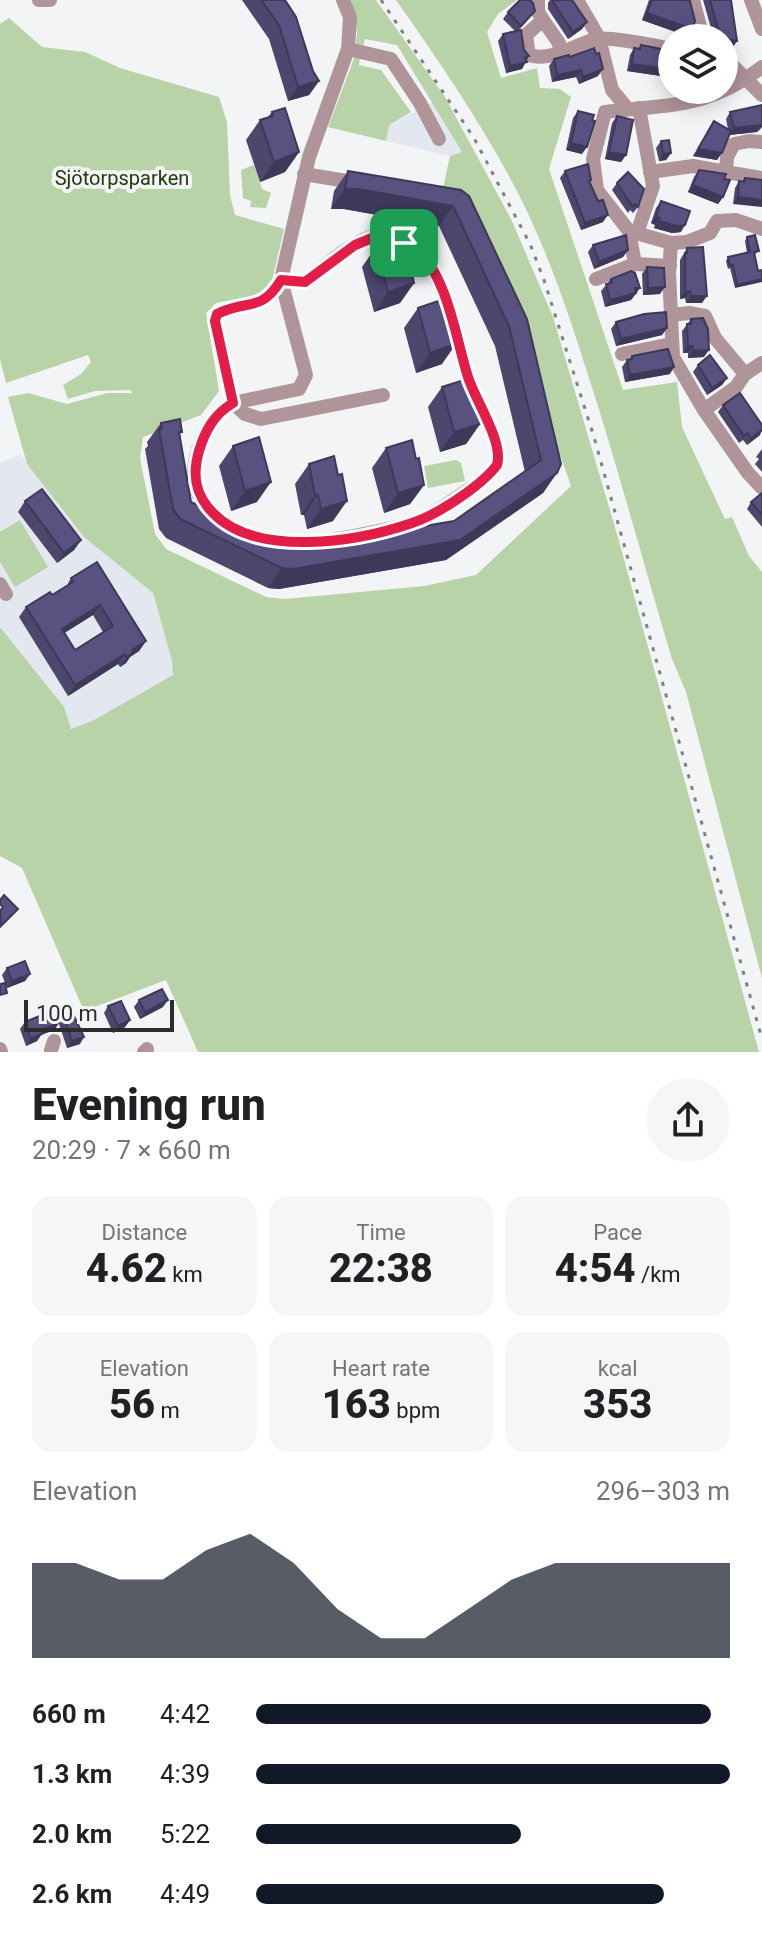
<!DOCTYPE html>
<meta charset="utf-8">
<style>
:root{--surface:#fff;--page:#f6f6f6;--text:#202124;--muted:#757577;--accent:#111827}
body{margin:0;font-family:Roboto,sans-serif;background:var(--page);color:var(--text);height:100vh;display:flex;flex-direction:column;font-size:30px;white-space:nowrap}
*{box-sizing:border-box;margin:0}
p{font-size:26px;color:var(--muted)}
.icon{flex:none;width:44px;height:44px;fill:none;stroke:currentColor;stroke-width:2;stroke-linecap:round;stroke-linejoin:round}
.map{position:relative;height:1052px;overflow:hidden}
.drawer{display:flex;flex-direction:column;background:var(--surface);flex:1}
.drawer>*{flex:none}
.controls{position:absolute;left:658px;top:24px;display:grid;gap:16px}
.controls a{display:grid;place-items:center;width:80px;height:80px;border-radius:50%;background:var(--surface);box-shadow:0 4px 20px #0003;font-size:40px}
.scale{position:absolute;left:24px;bottom:20px;width:150px;box-sizing:border-box;padding-left:8px;border:4px solid #2c2c2d;border-top:0;font-size:22px;line-height:28px;white-space:nowrap;color:#2c2c2d;-webkit-text-stroke:6px #f3f4f6;paint-order:stroke}
.pin{position:absolute;display:grid;place-items:center;width:68px;height:68px;color:#fff;margin:-34px;border-radius:16px;box-shadow:0 4px 12px #0006}
.round{display:grid;place-items:center;flex:none;width:84px;height:84px;border-radius:42px;background:var(--page)}
.headline{display:flex;align-items:center;justify-content:space-between;height:136px;padding:0 32px}
h1{font-size:44px;font-weight:800;line-height:60px}
.figures{display:grid;grid-template-columns:repeat(3,1fr);gap:12px;height:136px;padding:8px 32px}
.figures div{display:grid;align-content:center;border-radius:20px;background:var(--page);text-align:center}
.figures b{font-size:40px;font-weight:800}
.figures small{font-size:22px;font-weight:400}
.figures p{font-size:22px}
.chart{height:224px;padding:16px 32px}
.chart p{display:flex;justify-content:space-between}
.chart svg{width:100%;height:144px;margin-top:8px;fill:var(--accent);opacity:.7}
ul{padding:0 32px;list-style:none;font-size:26px}
li{display:grid;grid-template-columns:128px 96px 1fr;align-items:center;height:60px}
li i{height:20px;border-radius:10px;background:var(--accent)}
.map>svg:first-child{display:block}
</style>
<div class="map">
<svg width="762" height="1052" viewBox="0 0 762 1052">
<rect width="100%" height="100%" fill="#f3f4f6"/>
<!-- built -->
<g fill="#e3e8f0">
<path d="M432 102 462 152 450 156 386 141 389 125Z"/>
<path d="M20 454 84 537 153 593 172 661 173 675 94 720 70 729 64 707 0 627V463Z"/>
</g>
<!-- green -->
<g fill="#b9d3a8">
<path d="M351 0H376L445 97 512 221 553 317 619 541 759 1052H198L166 980 84 1011 22 868 0 856V627L64 707 71 729 94 720 173 675 172 661 153 593 84 537 27 464 8 397 28 393 67 404 107 393H132L131 390 95 391 68 399 63 385 81 374 91 362 88 355 6 383 0 359V24L9 18 42 47 85 52 120 68 219 97 227 122 230 195 235 215 284 229 272 281 265 290 256 295 216 303 206 313 219 391 201 415 143 437 140 458 155 534 166 549 266 597 285 599 424 586 476 575 571 486 472 204 440 202 450 156 462 152 397 45 365 39 363 47 356 46 357 32Z"/>
<path d="M396 0H517L498 14 487 32 501 78 537 68 540 88 560 89 571 97 549 169 623 390 677 382 682 427 725 519 732 517 749 556 762 572V978L686 692 672 659C644 566 619 471 589 378 573 328 557 278 535 229 499 148 447 73 396 0Z"/>
<path d="M355 56 360 57 359 65 381 70 411 112 389 125 386 141 328 127Z"/>
<path d="M254 165 262 189 271 193 266 208 250 207 251 201 243 198 241 170Z"/>
<path d="M456 460 461 463 465 481 428 488 424 466Z"/>
<path d="M20 520 48 567 15 587 0 562V532Z"/>
</g>
<g fill="none" stroke-linecap="round" stroke-linejoin="round">
<!-- minor -->
<g stroke="#af949a" stroke-width="14">
<path d="M39 0H50"/>
<path d="M538 0V12L543 20"/>
<path d="M577 0 599 38 612 90 628 109"/>
<path d="M693 0 703 38"/>
<path d="M751 0 762 29"/>
<path d="M348 49 391 59 420 103 439 139"/>
<path d="M560 53 559 43 543 20 526 35 529 55C552 62 574 45 596 39 610 36 656 46 672 49"/>
<path d="M724 57 762 95"/>
<path d="M762 67C708 109 669 104 605 112L593 159 597 190 629 231 671 243 687 242 710 233 717 221 736 220 762 229"/>
<path d="M762 142 749 141 734 144 727 157 726 172 762 178"/>
<path d="M650 172 693 166 726 172"/>
<path d="M304 174 359 183"/>
<path d="M629 231 635 264"/>
<path d="M637 233 653 186 639 108"/>
<path d="M671 243 669 273 673 357 704 410 748 473 762 488"/>
<path d="M596 279 635 264 670 266"/>
<path d="M281 280 306 375 299 389 233 403 215 321 217 314C247 299 261 313 281 280L309 157 348 49 350 17 343 0"/>
<path d="M671 315 689 313 705 316 715 338 745 374"/>
<path d="M622 354 671 344"/>
<path d="M704 410 736 387 745 374 762 363"/>
<path d="M225 524C212 514 198 500 195 484 190 455 208 417 233 403L245 414 261 419 383 395"/>
<path d="M251 535C293 549 336 540 378 531 391 528 406 526 419 521 435 513 450 502 465 492 476 485 492 476 497 464 504 446 475 398 468 378 455 337 449 289 421 254 411 243 391 236 377 236 356 237 322 269 305 282L281 280"/>
<path d="M0 584 6 594"/>
<path d="M0 1049 1 1052"/>
<path d="M51 1050 54 1041"/>
<path d="M144 1052 147 1049"/>
</g>
<!-- rail -->
<path stroke="#808182" stroke-width="3" stroke-dasharray="4 8" stroke-linecap="butt" d="M381 0 474 138 530 244 544 280 594 437 762 1039"/>
</g>
<!-- wall -->
<g fill="#4d466d" fill-rule="evenodd">
<path d="M242 0H285L313 71 319 81 309 95 288 101 269 39Z"/>
<path d="M550 0H572L587 22 582 29 568 39 548 9V3Z"/>
<path d="M649 0H686L692 29 687 36 642 20Z"/>
<path d="M703 0H731L737 41 732 48 724 38H712L713 35Z"/>
<path d="M535 11 519 30 526 61 522 69 506 73 498 41 503 34 515 31 503 19 508 12Z"/>
<path d="M641 45 672 51V77H668L627 71 630 55 634 48 638 49Z"/>
<path d="M570 57 598 76 579 84 576 77 552 82 549 66 554 59Z"/>
<path d="M578 111 582 154 566 150 573 118Z"/>
<path d="M272 112 299 152 285 172 260 182 246 140 260 120 267 118Z"/>
<path d="M730 112 761 128 757 132 729 135 717 160 693 156 714 121 728 129 726 119Z"/>
<path d="M617 116 626 155 621 162 605 159 612 123Z"/>
<path d="M661 141 671 153 666 160 659 161 656 148Z"/>
<path d="M699 170 724 179 723 197 718 204 688 192 694 177Z"/>
<path d="M348 171 461 190 561 464 543 493 446 560 279 589 268 588 166 538 159 529 145 449 148 446 147 442 161 423 182 432 180 434 191 502 290 549 454 521 525 472 495 346 439 226 344 209H331L334 191Z"/>
<path d="M565 171 591 180 590 182 603 222 581 230 560 178Z"/>
<path d="M745 178 762 180 733 204 735 188 739 181H742Z"/>
<path d="M617 183 638 207 633 213 630 210 628 213 612 190Z"/>
<path d="M661 201 681 232 672 233 654 228 655 225 651 223 656 208Z"/>
<path d="M747 237 759 251 755 254 758 271 735 288 730 268 728 269 726 261 728 257 747 253 745 241Z"/>
<path d="M593 245 628 250 623 257 594 269 588 252Z"/>
<path d="M376 247 414 283 400 303 374 312 362 267Z"/>
<path d="M687 248 702 303H686L685 298 680 299V260Z"/>
<path d="M647 267 660 294 643 295 642 274Z"/>
<path d="M611 279 640 288 631 300 605 307 601 291Z"/>
<path d="M418 308 442 364 416 373 404 328Z"/>
<path d="M691 319 704 357 688 358V353H683L682 331Z"/>
<path d="M616 322 667 328 662 335 616 346 611 329Z"/>
<path d="M632 356 670 374 625 382 622 367 627 360H629Z"/>
<path d="M698 365 727 378 722 385 707 395 693 372Z"/>
<path d="M442 387 471 398 480 424 466 444 440 452 428 407Z"/>
<path d="M723 405 760 435 747 445 743 440 739 443 718 412Z"/>
<path d="M233 446 257 502 231 511 219 466Z"/>
<path d="M386 448 416 459 424 485 410 504 384 513 372 468Z"/>
<path d="M762 449V472L755 464 759 459 756 457Z"/>
<path d="M309 464 338 475 333 521 307 529 304 515H301L295 484Z"/>
<path d="M762 493V527L747 509 751 502Z"/>
<path d="M25 501 81 540 74 550 57 563 18 512Z"/>
<path d="M71 578 146 641 139 651 130 657 126 663 120 667 118 664 68 696 19 617 26 607 52 595 66 587ZM93 615 103 632 75 650 64 633Z"/>
<path d="M7 968 30 974 25 981 7 988 2 975Z"/>
<path d="M139 1000 163 1007 140 1019 134 1007Z"/>
<path d="M108 1006 130 1020 125 1027 113 1033 104 1013Z"/>
<path d="M64 1017 80 1044 67 1048 59 1024Z"/>
<path d="M25 1022 59 1023 54 1030 41 1035 37 1041 26 1046 20 1029Z"/>
</g>
<!-- shaded-wall -->
<g fill="#3e3959">
<path d="M647 13 692 29 687 36 642 20Z"/>
<path d="M587 22 582 29 568 39 573 32Z"/>
<path d="M724 39 737 41 732 48 724 47Z"/>
<path d="M529 56 522 69 506 73 510 66Z"/>
<path d="M632 64 672 70V77H668L627 71Z"/>
<path d="M603 69 598 76 579 84 583 77Z"/>
<path d="M581 70 576 77 552 82 557 75Z"/>
<path d="M319 81 309 95 288 101 298 87Z"/>
<path d="M762 122V127L757 132 729 135 734 128Z"/>
<path d="M571 143 587 147 582 154 566 150Z"/>
<path d="M698 149 722 153 717 160 693 156Z"/>
<path d="M299 152 285 172 260 182 274 162Z"/>
<path d="M609 152 626 155 621 162 605 159Z"/>
<path d="M671 153 666 160 659 161 663 154Z"/>
<path d="M693 185 723 197 718 204 688 192Z"/>
<path d="M345 189H358L453 206 439 226 344 209H331Z"/>
<path d="M738 197 762 200V207L733 204Z"/>
<path d="M608 215 603 222 581 230 585 223Z"/>
<path d="M656 217 660 218 655 225 651 223Z"/>
<path d="M659 221 685 225 681 232 672 233 654 228Z"/>
<path d="M628 250 623 257 594 269 599 262Z"/>
<path d="M762 279V282L735 288 737 285Z"/>
<path d="M414 283 400 303 374 312 388 292Z"/>
<path d="M665 287 660 294 643 295 648 288Z"/>
<path d="M635 288H640L631 300 605 307 610 300Z"/>
<path d="M690 291 685 298 680 299 685 292Z"/>
<path d="M691 296H707L702 303H686Z"/>
<path d="M667 328 662 335 616 346 621 339Z"/>
<path d="M456 344 442 364 416 373 430 353Z"/>
<path d="M688 346H693L688 353H683Z"/>
<path d="M709 350 704 357 688 358 693 351Z"/>
<path d="M674 367 670 374 625 382 630 375Z"/>
<path d="M727 378 722 385 707 395 712 388Z"/>
<path d="M480 424 466 444 440 452 454 432Z"/>
<path d="M762 430 760 435 747 445 751 438Z"/>
<path d="M557 473 543 493 446 560 279 589 268 588 282 568 460 540Z"/>
<path d="M271 482 257 502 231 511 245 491Z"/>
<path d="M424 485 410 504 384 513 398 493Z"/>
<path d="M315 495H318L304 515H301Z"/>
<path d="M347 501 333 521 307 529 321 509Z"/>
<path d="M81 540 74 550 57 563 64 553Z"/>
<path d="M100 605 93 615 55 639 62 629Z"/>
<path d="M146 641 139 651 130 657 126 663 120 667 132 650Z"/>
<path d="M125 654 118 664 68 696 75 685Z"/>
<path d="M30 974 25 981 7 988 12 981Z"/>
<path d="M168 1000 163 1007 140 1019 145 1012Z"/>
<path d="M130 1020 125 1027 113 1033 118 1026Z"/>
<path d="M59 1023 54 1030 41 1035 37 1041 26 1046 31 1039 41 1030Z"/>
<path d="M84 1037 80 1044 67 1048 72 1041Z"/>
</g>
<!-- building -->
<g fill="#59517f" stroke="#3e3959" stroke-width="2" fill-rule="evenodd">
<path d="M261 0H285L296 17 313 71 319 81 298 87 279 25Z"/>
<path d="M520 0H530L533 3 535 11 521 26 508 12Z"/>
<path d="M553 0H572L587 22 573 32 553 2Z"/>
<path d="M652 0H686L690 1 695 21 692 29 647 13Z"/>
<path d="M710 0H731L737 41 724 39V38H715L718 29Z"/>
<path d="M521 30 524 50 529 56 525 57 527 62 510 66 503 34Z"/>
<path d="M641 45 672 51V70L632 64 634 48 640 49Z"/>
<path d="M594 48 596 54 599 53 603 69 583 77 581 70 557 75 554 59 569 55 570 57Z"/>
<path d="M762 105V125L734 128 730 112Z"/>
<path d="M285 108 299 152 274 162 260 120 273 116 272 112Z"/>
<path d="M578 111 594 115 592 120 595 121 587 147 571 143Z"/>
<path d="M617 116 633 120 626 155 609 152Z"/>
<path d="M714 121 731 131 722 153 698 149Z"/>
<path d="M669 140 671 153 663 154 661 141Z"/>
<path d="M588 164 591 180 589 181 598 201 603 200 608 215 585 223 565 171Z"/>
<path d="M699 170 726 174 724 179 730 180 723 197 693 185Z"/>
<path d="M348 171 461 190 469 196 527 319 561 464 557 473 460 540 293 569 282 568 180 519 173 509 159 429H162L161 423 180 419 182 432H179L191 502 290 549 454 521 541 460 509 326 453 206 358 189H345Z"/>
<path d="M628 172 644 189 638 207 635 204 632 206 617 183Z"/>
<path d="M745 178 762 180V200L738 197 739 181 744 182Z"/>
<path d="M661 201 690 211 685 225 677 226 659 221 660 218 656 217Z"/>
<path d="M626 235 628 250 599 262 593 245Z"/>
<path d="M755 235 759 251 754 252 758 271 762 270V279L737 285 733 265 730 266 728 257 750 252 747 237Z"/>
<path d="M401 238 405 257H408L414 283 388 292 376 247Z"/>
<path d="M703 247 707 296H691L690 291 685 292V253H687V248Z"/>
<path d="M647 267 664 268 665 287 648 288Z"/>
<path d="M631 271 635 273 640 288H635L636 293 610 300 606 284 612 283 611 279Z"/>
<path d="M444 299 448 318H451L456 344 430 353 418 308Z"/>
<path d="M666 312 667 328 621 339 616 322 644 314Z"/>
<path d="M703 318 708 329 709 350 693 351V346H688L687 324H691V319Z"/>
<path d="M668 349 674 367 630 375 627 360 632 359V356Z"/>
<path d="M710 355 727 378 712 388 698 365Z"/>
<path d="M467 379 471 398 475 397 480 424 454 432 442 387Z"/>
<path d="M740 393 762 425V430L751 438 748 433 744 436 723 405Z"/>
<path d="M259 437 271 482 245 491 233 446Z"/>
<path d="M412 440 416 459 419 458 424 485 398 493 386 448Z"/>
<path d="M334 456 338 475 342 474 347 501 321 509 318 495H315L309 464Z"/>
<path d="M42 489 81 540 64 553 25 501Z"/>
<path d="M762 493V514L751 502Z"/>
<path d="M97 562 146 641 132 650 133 652 127 657 125 654 75 685 26 607 50 592 52 595 73 582 71 578ZM100 605 113 626 75 650 62 629Z"/>
<path d="M4 895 18 909 1 926 0 911 3 907 0 904V900Z"/>
<path d="M25 961 30 974 12 981 7 968Z"/>
<path d="M5 983 7 993 0 995V984Z"/>
<path d="M162 989 168 1000 145 1012 139 1000Z"/>
<path d="M121 1001 130 1020 118 1026 108 1006Z"/>
<path d="M54 1010 59 1023 41 1030 42 1034 31 1039 25 1022Z"/>
<path d="M73 1014 84 1037 72 1041 64 1017Z"/>
</g>
<g fill="none" stroke-linecap="round" stroke-linejoin="round">
<defs>
<path id="route" d="M377 236C391 238 407 241 418 250 448 279 456 339 468 377 475 400 504 442 497 465 481 486 437 515 412 523 357 542 257 558 213 513 195 495 192 475 199 451 205 431 214 414 233 403L215 321 217 314C247 299 261 313 281 280L305 282 355 245Z"/>
</defs>
<!-- route casing -->
<use href="#route" stroke="#fff" stroke-width="16"/>
<!-- route -->
<use href="#route" stroke="#e11d48" stroke-width="10"/>
</g>
<g text-anchor="middle" stroke-width="8" stroke-linejoin="round" paint-order="stroke">
<!-- park labels -->
<g font-size="20" fill="#203b06" stroke="#f3f4f6">
<text x="122" y="185">Sjötorpsparken</text>
</g>
</g>
</svg>
<div class="controls">
<a><svg class="icon" aria-label="layers" viewBox="0 0 24 24"><path d="M12 4l9 5-9 5-9-5zM3 14l9 5 9-5"/></svg></a>
</div>
<div class="scale">100 m</div>
<div class="pin" style="left:404px;top:243px;background:#1e9e55"><svg class="icon" aria-label="arrive" viewBox="0 0 24 24"><path d="M6 21V4h12l-3 4 3 4H6"/></svg></div>
</div>
<section class="drawer">
<div class="headline"><div><h1>Evening run</h1><p>20:29 · 7 × 660 m</p></div><a class="round"><svg class="icon" aria-label="share" viewBox="0 0 24 24"><path d="M12 15V3M7 8l5-5 5 5M5 13v7h14v-7"/></svg></a></div>
<div class="figures">
<div><p>Distance</p><b>4.62<small> km</small></b></div>
<div><p>Time</p><b>22:38</b></div>
<div><p>Pace</p><b>4:54<small> /km</small></b></div>
</div>
<div class="figures">
<div><p>Elevation</p><b>56<small> m</small></b></div>
<div><p>Heart rate</p><b>163<small> bpm</small></b></div>
<div><p>kcal</p><b>353</b></div>
</div>
<div class="chart"><p><span>Elevation</span>296–303 m</p>
<svg viewBox="0 0 160 44" preserveAspectRatio="none"><path d="M0 44V15L10 15L20 20L30 20L40 11L50 6L60 15L70 29L80 38L90 38L100 29L110 20L120 15L130 15L140 15L150 15L160 15V44z"/></svg>
</div>
<ul>
<li><b>660 m</b>4:42<i style="width:96%"></i></li>
<li><b>1.3 km</b>4:39<i style="width:100%"></i></li>
<li><b>2.0 km</b>5:22<i style="width:56%"></i></li>
<li><b>2.6 km</b>4:49<i style="width:86%"></i></li>
</ul>
</section>
